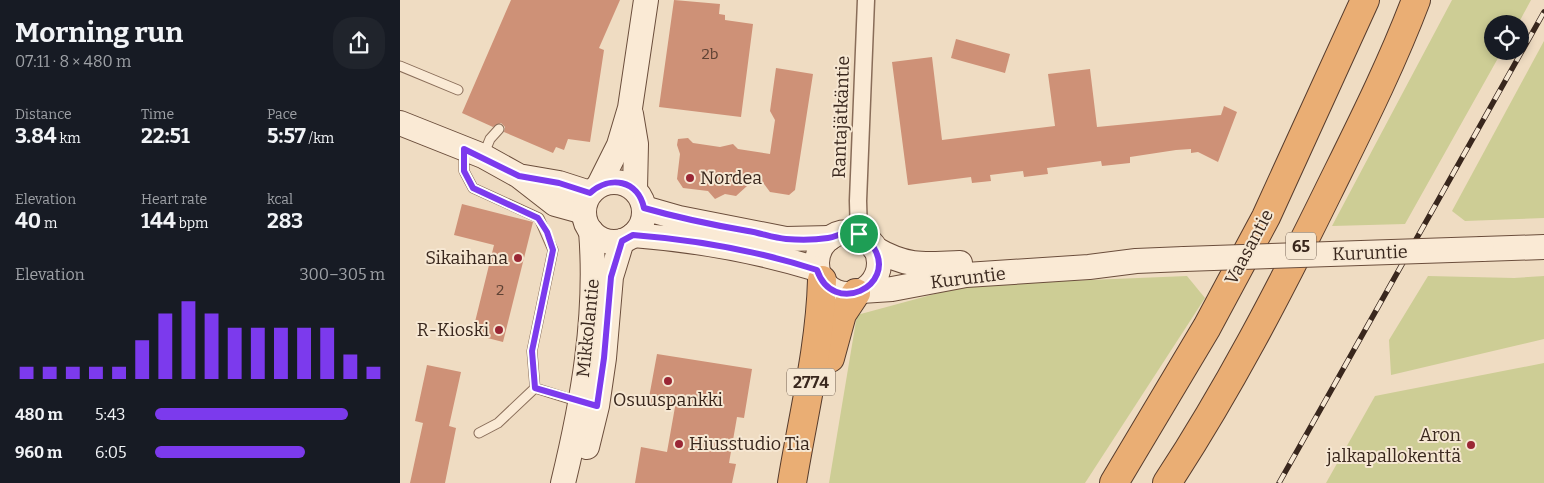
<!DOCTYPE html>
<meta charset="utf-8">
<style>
:root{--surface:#171b24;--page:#20242c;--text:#f1f3f6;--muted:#9ea1a6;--accent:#7c3aed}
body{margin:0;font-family:Bitter,serif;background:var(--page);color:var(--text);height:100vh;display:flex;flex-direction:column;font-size:19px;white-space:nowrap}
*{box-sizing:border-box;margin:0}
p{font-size:16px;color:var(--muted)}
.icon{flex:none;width:28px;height:28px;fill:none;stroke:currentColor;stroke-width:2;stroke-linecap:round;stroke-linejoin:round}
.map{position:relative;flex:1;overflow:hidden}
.details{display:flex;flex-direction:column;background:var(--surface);width:400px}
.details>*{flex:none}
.buttons{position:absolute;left:1084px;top:15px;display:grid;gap:10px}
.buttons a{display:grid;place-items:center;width:45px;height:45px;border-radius:50%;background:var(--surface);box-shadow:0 2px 8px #0003;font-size:25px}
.pin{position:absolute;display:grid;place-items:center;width:42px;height:42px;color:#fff;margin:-21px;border:2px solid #fff;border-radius:50%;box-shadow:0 1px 5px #0007}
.round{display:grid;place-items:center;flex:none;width:52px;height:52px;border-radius:20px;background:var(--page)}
.headline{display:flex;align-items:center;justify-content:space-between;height:85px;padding:0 15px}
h1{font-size:28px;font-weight:700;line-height:38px}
.stats{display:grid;grid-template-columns:repeat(3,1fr);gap:8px;height:85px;padding:5px 15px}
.stats div{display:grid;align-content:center}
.stats b{font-size:21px;font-weight:700}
.stats small{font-size:14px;font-weight:400}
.stats p{font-size:14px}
.chart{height:140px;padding:10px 15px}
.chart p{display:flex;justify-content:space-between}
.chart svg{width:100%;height:90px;margin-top:5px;stroke:var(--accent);stroke-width:6}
ul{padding:0 15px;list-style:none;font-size:16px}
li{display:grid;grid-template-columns:80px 60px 1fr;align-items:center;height:38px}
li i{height:12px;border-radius:6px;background:var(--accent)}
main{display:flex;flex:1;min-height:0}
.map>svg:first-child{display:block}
</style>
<main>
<section class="details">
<div class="headline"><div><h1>Morning run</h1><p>07:11 · 8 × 480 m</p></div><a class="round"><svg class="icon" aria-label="share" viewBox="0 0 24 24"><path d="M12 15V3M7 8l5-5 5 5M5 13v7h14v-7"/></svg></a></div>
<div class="stats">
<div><p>Distance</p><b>3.84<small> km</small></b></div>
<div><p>Time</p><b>22:51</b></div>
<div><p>Pace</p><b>5:57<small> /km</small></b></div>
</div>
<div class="stats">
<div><p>Elevation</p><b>40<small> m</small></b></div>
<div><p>Heart rate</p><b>144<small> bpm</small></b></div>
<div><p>kcal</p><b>283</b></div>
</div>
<div class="chart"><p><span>Elevation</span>300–305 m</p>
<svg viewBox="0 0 160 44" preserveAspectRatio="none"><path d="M5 44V38M15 44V38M25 44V38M35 44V38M45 44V38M55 44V25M65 44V12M75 44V6M85 44V12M95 44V19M105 44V19M115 44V19M125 44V19M135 44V19M145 44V32M155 44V38"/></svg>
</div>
<ul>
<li><b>480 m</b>5:43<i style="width:84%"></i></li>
<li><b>960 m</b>6:05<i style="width:65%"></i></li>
</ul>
</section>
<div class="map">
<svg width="1144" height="483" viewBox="0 0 1144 483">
<rect width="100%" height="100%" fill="#efdcc2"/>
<!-- green -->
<g fill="#cdcd95">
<path d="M1052 0H1131L1118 24H1092V51H1102L1005 224 932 226Z"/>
<path d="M1144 41V218L1065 221 1052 211Z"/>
<path d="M787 276 805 298 685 483H429L457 315 568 285Z"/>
<path d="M1028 276 1114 278 1144 276V339L991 375 989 340Z"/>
<path d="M1144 363V483H926L975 396Z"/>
</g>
<!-- building -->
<g fill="#ce9177">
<path d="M111 0H220L199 48 204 50 190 142 168 139 164 150 156 147 153 153 104 132 105 127 101 123 93 127 62 113Z"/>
<path d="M274 0 320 4 319 14 325 15V20L353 24 341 117 259 107Z"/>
<path d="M556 39 610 54 605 73 551 58Z"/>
<path d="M532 57 542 140 655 126 648 74 690 69 697 127 821 115 824 106 837 112 818 162 798 152 791 153V149L776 150 730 157V163L702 166 701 161 647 168 648 174 624 177 623 171 590 175 591 181 572 183 571 177 508 185 492 62Z"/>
<path d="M376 68 413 74 395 190 389 195 370 192 358 176 336 196 325 194 315 199 308 191 283 188 277 179 280 154 277 145 278 139 288 138 293 143 320 147 333 144 338 149 370 154 375 120 370 111Z"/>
<path d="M62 204 133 222 103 342 72 334 94 245 54 235Z"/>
<path d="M257 354 352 369 344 418 337 417 329 463 336 464 332 483H235L241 447 267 452 275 407 248 403Z"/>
<path d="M27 365 61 372 49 426 56 428 45 483H10L23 423 15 421Z"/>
</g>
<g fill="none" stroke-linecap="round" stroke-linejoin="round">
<defs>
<g id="service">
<path d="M0 66 58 90"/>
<path d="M64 150V171L73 188 139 218 153 250 132 351 135 388 180 402"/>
<path d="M83 156 90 139 99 129"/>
<path d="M79 433 98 423 135 388"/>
</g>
<path id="minor" d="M459 235 458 201 466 0"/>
<g id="secondary">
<path d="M231 114 236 144 235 189"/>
<path d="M0 123 83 156 119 176 155 204 184 212"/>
<path d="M124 177 159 183 190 193"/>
<circle cx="214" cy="212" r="30"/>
<path d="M199 185 219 145 230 108 246 0"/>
<path d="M244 208 279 218 386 239 430 238"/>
<circle cx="448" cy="263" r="31"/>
<path d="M233 235C298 240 355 250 417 269"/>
<path d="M474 248C506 267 523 265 560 263"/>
<path d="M1082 249 1144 247"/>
<path d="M461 291 492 289 566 275 689 267 736 261 784 259"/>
<path d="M187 447 197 406 204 358 211 277 222 241"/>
<path d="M163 483C183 401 198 316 191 231"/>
</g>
<g id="trunk">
<path d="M430 358 442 314 456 293"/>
<path d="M392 483C403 415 420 349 422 280"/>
<path d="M714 483 807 327 866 217 965 0"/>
<path d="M767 483C828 390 879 292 928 192 959 129 991 66 1016 0"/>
</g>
</defs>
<!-- service casing -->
<use href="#service" stroke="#896d59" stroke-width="11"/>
<!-- minor casing -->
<use href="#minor" stroke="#896d59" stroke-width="19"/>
<!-- secondary casing -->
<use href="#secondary" stroke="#6b4e3c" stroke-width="26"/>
<!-- trunk casing -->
<use href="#trunk" stroke="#573c2d" stroke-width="30"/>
<!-- service -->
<use href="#service" stroke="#faead5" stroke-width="9"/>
<!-- minor -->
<use href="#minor" stroke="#faead5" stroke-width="16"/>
<!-- secondary -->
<use href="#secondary" stroke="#faead5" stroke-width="24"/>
<!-- trunk -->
<use href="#trunk" stroke="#eaae74" stroke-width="28"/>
<defs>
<path id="rail" d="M879 483 1144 12"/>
</defs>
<!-- rail casing -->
<use href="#rail" stroke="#39271d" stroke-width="5.5"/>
<!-- rail -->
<use href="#rail" stroke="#f6e7d2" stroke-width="4" stroke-dasharray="11" stroke-linecap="butt"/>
<defs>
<path id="secondary-bridge" d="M784 259 1082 249"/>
</defs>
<!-- secondary-bridge casing -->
<use href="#secondary-bridge" stroke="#6b4e3c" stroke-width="26" stroke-linecap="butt"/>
<!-- secondary-bridge -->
<use href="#secondary-bridge" stroke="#faead5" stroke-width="24"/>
</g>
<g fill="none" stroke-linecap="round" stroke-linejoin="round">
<defs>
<path id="route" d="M64 149 119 176 159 183 190 193C210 175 238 180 244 208 279 218 313 225 348 231 361 233 373 238 386 239 398 240 415 240 428 238 437 237 443 231 453 233 462 235 470 240 474 248 497 286 433 317 417 270 355 250 298 240 233 235L222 241 211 277 204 358 197 406 135 388 132 351 153 250 147 232 138 218 73 188 64 171Z"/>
</defs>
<!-- route casing -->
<use href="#route" stroke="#fff" stroke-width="10"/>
<!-- route -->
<use href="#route" stroke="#7c3aed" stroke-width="6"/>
</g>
<!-- markers -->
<g fill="#9a2735" stroke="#f6e7d2" stroke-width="2">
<circle cx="290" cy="178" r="5"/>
<circle cx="118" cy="258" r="5"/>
<circle cx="99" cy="330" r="5"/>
<circle cx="268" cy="381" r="5"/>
<circle cx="279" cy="444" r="5"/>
<circle cx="1071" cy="445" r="5"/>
</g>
<g text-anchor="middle" stroke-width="4" stroke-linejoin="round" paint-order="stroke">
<!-- number labels -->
<g font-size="15" fill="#5e4234">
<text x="310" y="59">2b</text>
<text x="100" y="295">2</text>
</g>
<!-- shield labels -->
<g fill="#f6e7d2" stroke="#726153" stroke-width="1">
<rect x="886" y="232.5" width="30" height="27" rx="4"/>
<rect x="387" y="368.5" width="48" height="27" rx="4"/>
</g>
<g font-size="16" font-weight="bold" fill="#39271d">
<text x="901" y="252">65</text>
<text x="411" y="388">2774</text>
</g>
<!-- street labels -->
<g font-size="18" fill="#39271d" stroke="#f6e7d2">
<text transform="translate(441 117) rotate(-88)" y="6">Rantajätkäntie</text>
<text transform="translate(849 247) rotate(-62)" y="6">Vaasantie</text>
<text transform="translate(970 253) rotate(-2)" y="6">Kuruntie</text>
<text transform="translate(568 278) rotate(-7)" y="6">Kuruntie</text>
<text transform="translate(188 328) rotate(-84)" y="6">Mikkolantie</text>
</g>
<!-- poi labels -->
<g font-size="18" fill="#39271d" stroke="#f6e7d2" text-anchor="end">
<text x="300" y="184" text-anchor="start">Nordea</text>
<text x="108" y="264">Sikaihana</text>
<text x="89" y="336">R-Kioski</text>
<text x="268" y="406" text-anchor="middle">Osuuspankki</text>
<text x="1061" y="441">Aron<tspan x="1061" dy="21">jalkapallokenttä</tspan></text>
<text x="289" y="450" text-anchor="start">Hiusstudio Tia</text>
</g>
</g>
</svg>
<div class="buttons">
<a><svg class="icon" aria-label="locate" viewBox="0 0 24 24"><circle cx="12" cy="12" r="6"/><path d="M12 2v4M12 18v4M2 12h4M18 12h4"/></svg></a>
</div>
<div class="pin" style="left:459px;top:234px;background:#1e9e55"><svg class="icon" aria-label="arrive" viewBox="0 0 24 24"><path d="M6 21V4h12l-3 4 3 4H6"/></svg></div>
</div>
</main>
